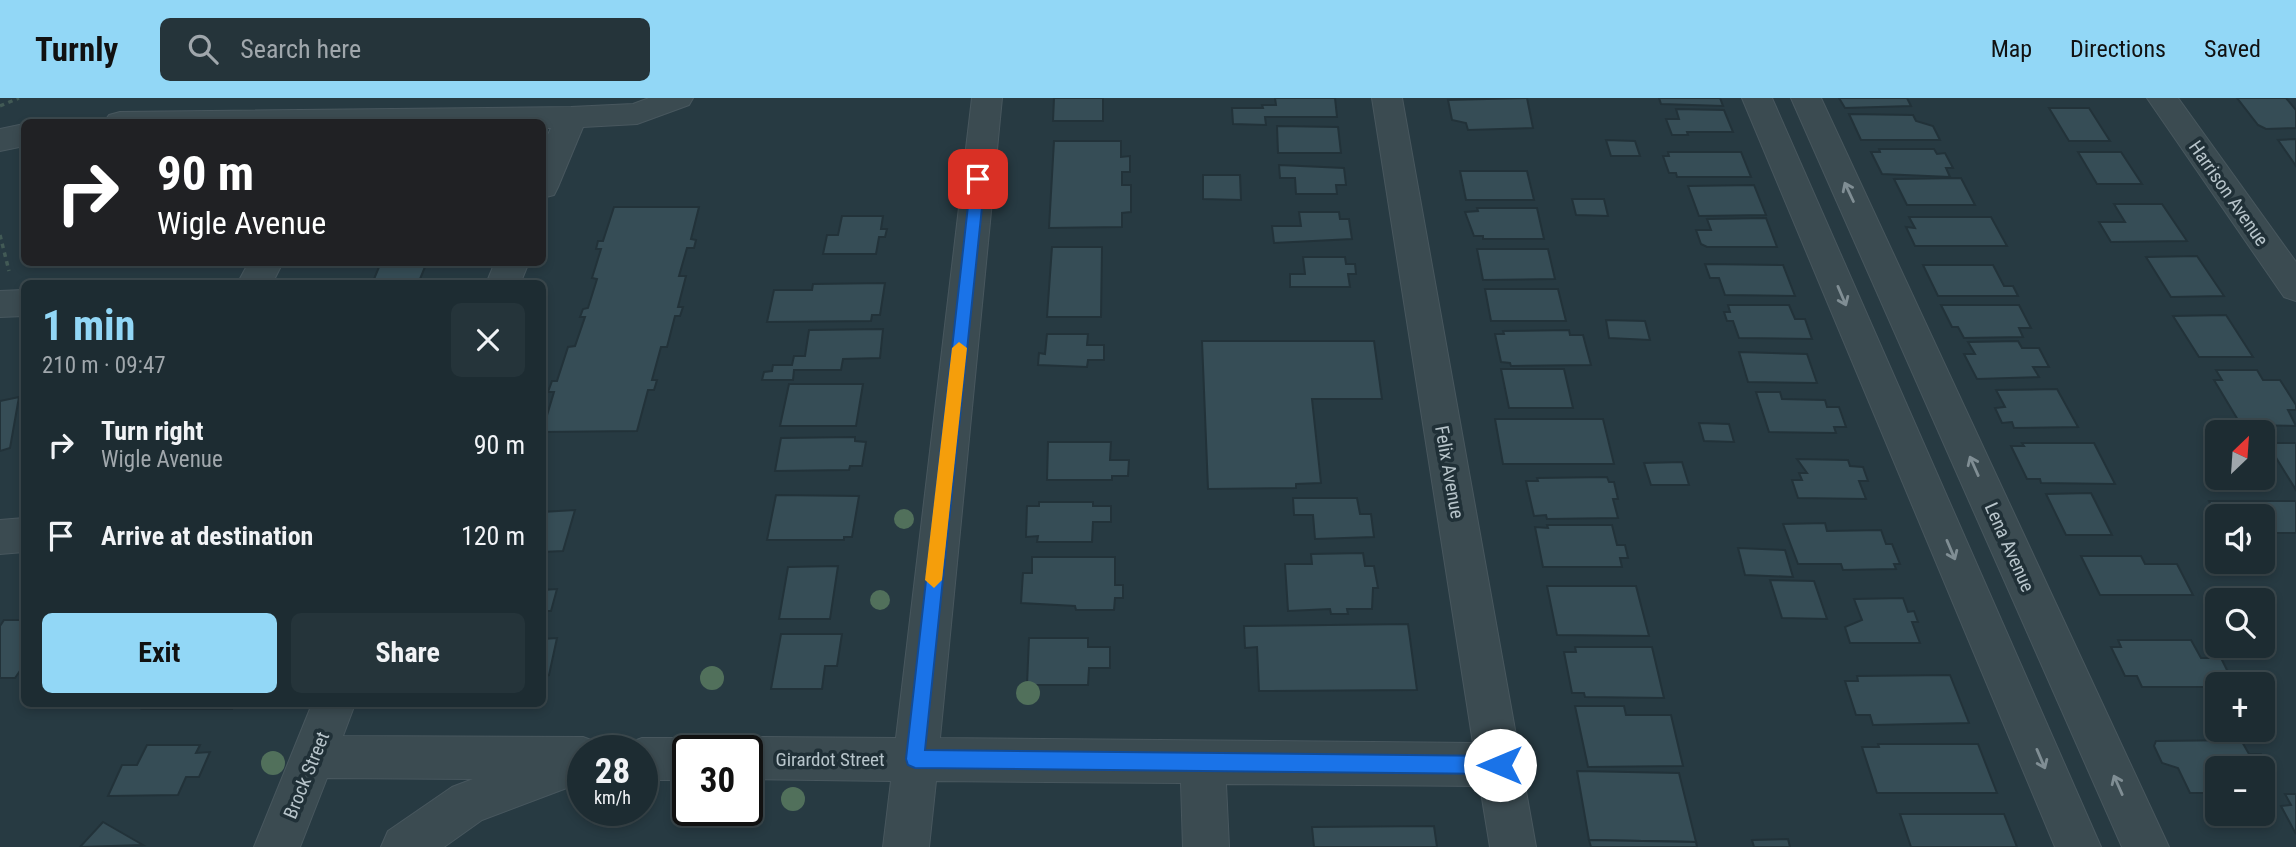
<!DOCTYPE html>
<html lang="en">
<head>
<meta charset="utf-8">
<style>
	body { margin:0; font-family:"Roboto Condensed",sans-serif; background:#25343a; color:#f1f3f6; height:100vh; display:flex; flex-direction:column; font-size:26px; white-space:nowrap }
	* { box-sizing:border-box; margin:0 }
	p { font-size:23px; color:#a0a7ac }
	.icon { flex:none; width:38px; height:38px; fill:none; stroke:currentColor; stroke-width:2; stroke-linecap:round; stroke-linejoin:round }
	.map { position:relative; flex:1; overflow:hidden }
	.side { position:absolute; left:21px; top:182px; width:525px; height:427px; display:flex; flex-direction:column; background:#1d2c32; border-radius:10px; box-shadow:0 4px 10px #0003,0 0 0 2px #3b484d }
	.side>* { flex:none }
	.guide { position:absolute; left:21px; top:21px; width:525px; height:147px; border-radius:10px; box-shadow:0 4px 10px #0003,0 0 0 2px #3b484d; background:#202124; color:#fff; overflow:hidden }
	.needle { width:46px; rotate:25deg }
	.tools { position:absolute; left:2205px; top:322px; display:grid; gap:14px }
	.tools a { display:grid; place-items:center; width:70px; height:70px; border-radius:10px; background:#1d2c32; box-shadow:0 4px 10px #0003,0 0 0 2px #3b484d; font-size:35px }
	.speed { position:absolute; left:567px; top:637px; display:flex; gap:14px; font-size:35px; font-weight:700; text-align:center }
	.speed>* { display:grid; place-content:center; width:91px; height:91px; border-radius:50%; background:#1d2c32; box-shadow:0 4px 10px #0003,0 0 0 2px #3b484d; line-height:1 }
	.speed small { font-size:18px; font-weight:400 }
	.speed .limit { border:4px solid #111; border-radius:10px; background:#fff; color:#111 }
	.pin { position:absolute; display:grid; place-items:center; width:60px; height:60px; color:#fff; margin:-30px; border-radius:14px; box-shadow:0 4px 10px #0006 }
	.me { position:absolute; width:77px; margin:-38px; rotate:270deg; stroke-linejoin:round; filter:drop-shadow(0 0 5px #0008) }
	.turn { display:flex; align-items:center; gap:24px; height:147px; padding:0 21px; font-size:32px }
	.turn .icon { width:91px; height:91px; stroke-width:2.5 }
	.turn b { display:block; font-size:49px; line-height:60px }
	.round { display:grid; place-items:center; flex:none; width:74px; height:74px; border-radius:10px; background:#25343a }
	.summary { display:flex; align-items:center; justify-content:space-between; height:119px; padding:0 21px }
	h1 { font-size:42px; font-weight:700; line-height:52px; color:#92d7f6 }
	.cta { display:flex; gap:14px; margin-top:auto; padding:14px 21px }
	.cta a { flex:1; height:80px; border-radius:10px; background:#92d7f6; color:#111; font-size:28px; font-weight:700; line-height:80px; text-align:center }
	.cta a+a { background:#25343a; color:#f1f3f6 }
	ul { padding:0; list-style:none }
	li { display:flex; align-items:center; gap:21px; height:91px; padding:0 21px }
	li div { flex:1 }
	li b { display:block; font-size:26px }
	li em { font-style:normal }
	header { display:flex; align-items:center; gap:42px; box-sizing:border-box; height:98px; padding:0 35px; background:#92d7f6; color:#111 }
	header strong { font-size:33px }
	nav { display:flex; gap:38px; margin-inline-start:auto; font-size:24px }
	.search { width:490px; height:63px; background:#25343a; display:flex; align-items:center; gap:18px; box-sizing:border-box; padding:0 24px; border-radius:10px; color:#a0a7ac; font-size:26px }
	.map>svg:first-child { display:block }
	.building { fill:#364d56; stroke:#223239; stroke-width:2 }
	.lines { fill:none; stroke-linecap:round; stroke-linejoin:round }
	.minor-casing { stroke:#48575e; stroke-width:2 }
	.path { stroke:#425a55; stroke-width:3.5; stroke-dasharray:4.5 4.5; stroke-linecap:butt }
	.minor { fill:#3b4b51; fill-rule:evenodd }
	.tree { fill:#51705b }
	.oneway { stroke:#808e94 }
	.route { fill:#1a73e8; stroke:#114b97; stroke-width:2 }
	.slow { fill:#f59e0b }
	.labels { text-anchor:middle; stroke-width:7; stroke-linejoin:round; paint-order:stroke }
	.street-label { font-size:19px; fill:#b8c5cb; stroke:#203037 }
</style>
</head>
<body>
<header>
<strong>Turnly</strong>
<div class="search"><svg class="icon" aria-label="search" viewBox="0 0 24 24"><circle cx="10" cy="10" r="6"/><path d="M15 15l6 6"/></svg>Search here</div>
<nav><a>Map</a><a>Directions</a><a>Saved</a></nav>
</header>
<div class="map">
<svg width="2296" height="749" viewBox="0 0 2296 749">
	<rect width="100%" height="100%" fill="#273a42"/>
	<!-- building -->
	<g class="building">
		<path d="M1054,0h49v23h-50z"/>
		<path d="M1275,0h60l2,19h-72l1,8 -33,-1 -1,-16h31l-1,-3h14z"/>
		<path d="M1527,0l6,30 -65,2 -2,-7 -14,-3 -4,-20z"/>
		<path d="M1659,0h61l3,8 -62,-2z"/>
		<path d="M1839,0h68l4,8 -66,2z"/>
		<path d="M2237,0h49l10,12v18l-30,1 -8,-4z"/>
		<path d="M2049,10h40l21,33h-41z"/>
		<path d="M1676,11l48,1 9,22h-46l1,3h-16l-6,-16h13z"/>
		<path d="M1849,16l64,1 3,6 17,5 7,14h-79z"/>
		<path d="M1277,28l61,1 3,26h-63z"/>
		<path d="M2296,41v27l-18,-26z"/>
		<path d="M1606,42l29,1 5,15h-29z"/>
		<path d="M1054,43h67v16l9,-1v16h-8v13h9v27l-9,1v14l-73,1z"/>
		<path d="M1879,51h55l3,5 8,-1 8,15h-7l4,9 -68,-3 -11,-22h9z"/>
		<path d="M1668,54h73l10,25h-74l-1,-4h-7l-6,-17h6z"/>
		<path d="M2078,54h43l21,32h-45z"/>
		<path d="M1279,67l65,3 2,17h-10l1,9h-41l-1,-16h-15z"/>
		<path d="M1460,73h67l7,29h-68z"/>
		<path d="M1203,77h37l1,25 -38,-1z"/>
		<path d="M1961,80l14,27h-68l-13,-26z"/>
		<path d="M1754,87l12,30 -67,1 -11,-30z"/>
		<path d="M1572,101h32l4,17 -32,-1z"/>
		<path d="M2114,106h48l25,37 -76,1 -12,-20h26z"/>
		<path d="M614,109h85l-8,32 5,1 -2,8h-7l-8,28h7l-8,31h5l-3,9h-5l-8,31h-6l-9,33h5l-3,10h-6l-11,41 -95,1 12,-40h-6l4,-11h5l11,-34 7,-1 10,-29h-5l3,-8 5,-1 9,-29 -5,-1 9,-29h-5l2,-8h5z"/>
		<path d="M1477,110h60l7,31h-61v-3h-9l-9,-24 13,-1z"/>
		<path d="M1299,114h40l1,7h9l3,20 -78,4 -2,-17h29z"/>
		<path d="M842,118h41l-2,13h6l-2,8h-6l-3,17h-53l4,-19h11z"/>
		<path d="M1909,119h82l16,29h-92l-9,-19 9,1z"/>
		<path d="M1766,120l11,29h-70l-6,-3 -5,-14h15l-4,-11z"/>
		<path d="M1052,149h50l-1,70h-54z"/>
		<path d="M1477,151h71l7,30 -72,1z"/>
		<path d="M2197,158l27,40 -53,1 -25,-40z"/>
		<path d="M1303,159h42l1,7h9l1,10h-8l2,13h-60v-13h15z"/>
		<path d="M381,164h46l-9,22h-46z"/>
		<path d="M1705,166l78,1 12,31 -70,-1 -6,-17h-9z"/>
		<path d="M1923,167h70l11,21h9l5,10h-80z"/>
		<path d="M885,185l-5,32h-8l-1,6 -104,1 7,-32h38l1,-6z"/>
		<path d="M1485,191h73l8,32h-75z"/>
		<path d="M1728,207h61l6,14h10l7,20 -73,-1 -6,-17h-6l-3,-9h6z"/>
		<path d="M1941,207h78l12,23h-12l4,9 -59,1 -6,-11h-6z"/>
		<path d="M2226,217l27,42h-54l-26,-41z"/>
		<path d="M1606,222l39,1 5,19 -41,-2z"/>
		<path d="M883,231l-3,29 -37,1 -2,11h-47l-1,10h-31l2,-8 8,-1 1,-6h19l2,-9h11l4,-26z"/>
		<path d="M1569,232l1,5h13l8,30 -80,1 -1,-3 -9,-1 -6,-28h9l-1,-3z"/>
		<path d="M1047,236h41l-1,11h17v15h-16l-1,7 -49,-2 1,-12 6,1z"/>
		<path d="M1202,243h172l8,58h-70l9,84 -25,1v4l-88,1z"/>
		<path d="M2018,243l4,7h17l10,19h-16l6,10 -62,2 -13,-25h11l-7,-12z"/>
		<path d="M1739,254l68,2 10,29 -69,-1z"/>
		<path d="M1501,271h63l9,39h-64z"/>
		<path d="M2216,272h41l6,10h17l16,25v5h-8l8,16 -55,-1 -27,-45h8z"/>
		<path d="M789,286h74l-7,42h-76z"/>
		<path d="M2057,291l21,38 -64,1 -2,-6 -10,1 -7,-15 10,-1 -9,-17z"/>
		<path d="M1756,294h24l2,7 43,1 2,7h12l7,20h-12l2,6 -67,-1z"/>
		<path d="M19,299l-9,51 -10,3v-50z"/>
		<path d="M1495,321h108l11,45h-111z"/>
		<path d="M1699,325l30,1 5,18 -30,-1z"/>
		<path d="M855,339v4l11,1 -4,24h-12l-1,4 -74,1 6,-33z"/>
		<path d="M1048,344h63l-1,18h19l-1,16h-16v4h-65z"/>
		<path d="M2022,345h72l21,41 -74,-1 -1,-4h-13l-16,-33h13z"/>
		<path d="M2267,345h29v47z"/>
		<path d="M1797,361l51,1 2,6 13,1 5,14h-9l7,18 -68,-1 -6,-18h10l-3,-7h8z"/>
		<path d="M1682,364l7,23h-38l-7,-22z"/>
		<path d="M1607,379l2,5h5l4,17h-5l5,19 -71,1 -1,-4 -12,1 -8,-35h12l-1,-3z"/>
		<path d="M2091,395l21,42h-46l-20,-41z"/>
		<path d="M776,397l83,1 -7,41h-8v3h-77z"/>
		<path d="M1293,400h64l3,16h11l3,23 -59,2 -2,-24h-19z"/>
		<path d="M2209,403h87v32h-33v-17h-46v3z"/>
		<path d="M1039,404h54v4h18v16h-18l-1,20h-55l1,-6 -12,1 1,-31h12z"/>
		<path d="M575,412l-12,41 -21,1v-40z"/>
		<path d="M1825,425l2,8 54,-1 5,14h6l8,20h-6l2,5 -53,1 -2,-6h-43l-15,-40z"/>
		<path d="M1547,427h65l5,20h8l3,13h-8l2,9h-79l-8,-40 13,1z"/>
		<path d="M1738,450l47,2 8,27 -48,-2z"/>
		<path d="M1363,455l2,13h9l4,22h-5l-1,21h-25l1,5h-17l-1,-5 -42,2 -3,-47h27l-1,-10z"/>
		<path d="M2081,458h60l4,8h32l16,31h-93z"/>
		<path d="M1032,459h83v28h8v13h-8l-1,12h-38l-1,-4 -54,-3 2,-30h9z"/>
		<path d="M838,468l-8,53h-51l9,-52z"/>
		<path d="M1770,482l44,1 13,38 -45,-1z"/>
		<path d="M1547,488h89l13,50 -92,-1z"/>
		<path d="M557,491l-6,22h-9v-21z"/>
		<path d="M1903,500l5,14 6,-1 4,11h-6l8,21h-70l-5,-16 17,-7 -8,-21z"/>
		<path d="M4,522h20v45l-9,13h-15v-52z"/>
		<path d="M1408,526l9,66 -158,1 -2,-44 -12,1 -1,-22z"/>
		<path d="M781,536h61l-5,32h-12l-3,23h-51z"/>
		<path d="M557,540l-8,37 -7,1v-37z"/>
		<path d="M1029,540h59v9h22v21h-21l-1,17h-61z"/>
		<path d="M2118,542h73l10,18h20l9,18h-21l6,11h-73l-5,-11h-12l-14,-29h10z"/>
		<path d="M1575,549h77l12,51 -79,-1 -1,-4h-12l-8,-41h12z"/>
		<path d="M1950,577l19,48 -96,2 -3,-10h-14l-11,-34h13l-1,-5z"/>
		<path d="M145,606h89l-2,5h-90z"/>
		<path d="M1575,608h49l2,9h45l12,51 -95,1z"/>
		<path d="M2241,642l8,14h12l10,19 -8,1v-6h-46v25h-27l-12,-25 -16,-5 -8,-17 2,-5z"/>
		<path d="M1878,646h100l19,49h-120l-15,-46h17z"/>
		<path d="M147,647h53l-4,8 14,-1 -11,25h-13l-8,18 -70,1 14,-31h15z"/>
		<path d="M1577,673l102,2 17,69 -107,-2z"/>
		<path d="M2285,696h11v40l-15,-28 10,-1z"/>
		<path d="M1900,716h104l13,33h-106z"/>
		<path d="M103,724l40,23 -63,2z"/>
		<path d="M1434,728l3,21h-123l-2,-20z"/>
		<path d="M1788,741l2,8h-36l-2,-7z"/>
		<path d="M1589,742l107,2 1,5h-106z"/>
	</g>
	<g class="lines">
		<defs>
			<g id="minor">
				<path d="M649,0h44l-4,7 -52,19 -54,3 -25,60 -4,8 -12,3v-50l9,-20h-9v-6h-438l5,-7 11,-3 451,-5 62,-3z"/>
				<path d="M972,0h30l-62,640 533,5 -101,-645h30l134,749h-46l-10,-61 -254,-2 3,63h-46l-2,-64 -245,-2 -7,66h-46l8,-66 -144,-2v-28h-19l3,-8 16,-6 149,1z"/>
				<path d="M1742,0h30l329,749h-46z"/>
				<path d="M1791,0h30l348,749h-47z"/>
				<path d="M2147,0h31l118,164v39l-12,-4z"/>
				<path d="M24,26v22l-24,5v-22z"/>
				<path d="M249,164h34l-11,22h-35z"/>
				<path d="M495,164h34l-9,22h-34z"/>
				<path d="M24,192v26l-24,1v-26z"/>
				<path d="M24,420v34l-24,2v-34z"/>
				<path d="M312,606h43l-12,32 240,1 16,6 3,8h-19v28l-3,4 -98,37 -38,27h-63l7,-16 64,-44 21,-8 -146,-1 -27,69h-46z"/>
				<path d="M642,640h46l16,6 3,7h-19v29h-46v-29h-19l3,-7z"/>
			</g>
		</defs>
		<!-- minor casing -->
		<use href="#minor" class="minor-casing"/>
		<!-- path -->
		<g class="path">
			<path d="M0,8l19,-8"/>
			<path d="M0,137l9,36"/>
		</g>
		<!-- minor -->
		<use href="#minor" class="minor"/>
	</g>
	<!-- trees -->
	<g class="tree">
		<circle cx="904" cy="421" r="10"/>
		<circle cx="880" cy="502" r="10"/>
		<circle cx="712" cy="580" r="12"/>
		<circle cx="1028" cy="595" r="12"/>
		<circle cx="273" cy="665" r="12"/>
		<circle cx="793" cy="701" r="12"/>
	</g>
	<!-- one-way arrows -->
	<defs><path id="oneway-shaft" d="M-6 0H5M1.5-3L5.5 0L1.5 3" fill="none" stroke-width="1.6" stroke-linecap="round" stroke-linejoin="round" transform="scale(1.75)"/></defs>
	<g class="oneway">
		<use href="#oneway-shaft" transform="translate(1849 94) rotate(-115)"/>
		<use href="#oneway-shaft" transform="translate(1842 198) rotate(67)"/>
		<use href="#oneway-shaft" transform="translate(1974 368) rotate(-114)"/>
		<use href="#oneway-shaft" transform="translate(1951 452) rotate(67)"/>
		<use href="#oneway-shaft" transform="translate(2041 661) rotate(67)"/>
		<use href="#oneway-shaft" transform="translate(2118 687) rotate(-114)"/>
	</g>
	<!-- route -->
	<path class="route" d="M978,77l7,4 -60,571 575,6 6,3 3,6 -3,7 -6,2 -585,-6 -7,-3 -2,-6 65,-580z"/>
	<!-- slow -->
	<path class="slow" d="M959,244l8,6 -25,232 -8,8 -9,-8 27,-232z"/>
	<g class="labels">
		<!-- street labels -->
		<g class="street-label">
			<text transform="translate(2229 95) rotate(55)" y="7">Harrison Avenue</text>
			<text transform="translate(1450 374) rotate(80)" y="7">Felix Avenue</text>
			<text transform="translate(2010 449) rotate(66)" y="7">Lena Avenue</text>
			<text x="830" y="668">Girardot Street</text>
			<text transform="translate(306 677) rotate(-68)" y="7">Brock Street</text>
		</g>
	</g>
</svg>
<div class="tools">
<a><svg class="needle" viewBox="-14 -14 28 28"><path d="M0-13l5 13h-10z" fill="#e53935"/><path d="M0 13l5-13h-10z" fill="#a0a7ac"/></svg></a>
<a><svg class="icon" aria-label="sound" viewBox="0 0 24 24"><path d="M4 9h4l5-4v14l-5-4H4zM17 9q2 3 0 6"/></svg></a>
<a><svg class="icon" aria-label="search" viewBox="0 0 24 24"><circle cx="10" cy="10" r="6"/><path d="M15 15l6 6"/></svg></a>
<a>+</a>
<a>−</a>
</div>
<div class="speed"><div>28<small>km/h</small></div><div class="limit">30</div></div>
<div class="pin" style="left:978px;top:81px;background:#d93025"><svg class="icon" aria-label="arrive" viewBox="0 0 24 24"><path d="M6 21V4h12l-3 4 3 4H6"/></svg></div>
<svg class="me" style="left:1500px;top:667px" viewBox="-20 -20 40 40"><circle r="19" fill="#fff"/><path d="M0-13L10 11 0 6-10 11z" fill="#1a73e8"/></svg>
<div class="guide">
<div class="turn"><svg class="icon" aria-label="right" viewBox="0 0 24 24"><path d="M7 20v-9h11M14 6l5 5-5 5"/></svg><div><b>90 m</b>Wigle Avenue</div></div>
</div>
<section class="side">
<div class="summary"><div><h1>1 min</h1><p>210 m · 09:47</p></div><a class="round"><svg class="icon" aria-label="close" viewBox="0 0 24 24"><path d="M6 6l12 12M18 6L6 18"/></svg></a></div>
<ul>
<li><svg class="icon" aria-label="right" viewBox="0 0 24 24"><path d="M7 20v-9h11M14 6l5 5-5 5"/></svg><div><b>Turn right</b><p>Wigle Avenue</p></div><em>90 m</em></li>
<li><svg class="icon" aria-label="arrive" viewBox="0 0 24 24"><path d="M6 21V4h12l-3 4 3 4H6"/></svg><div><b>Arrive at destination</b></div><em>120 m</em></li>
</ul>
<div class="cta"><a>Exit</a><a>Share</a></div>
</section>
</div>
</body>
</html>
